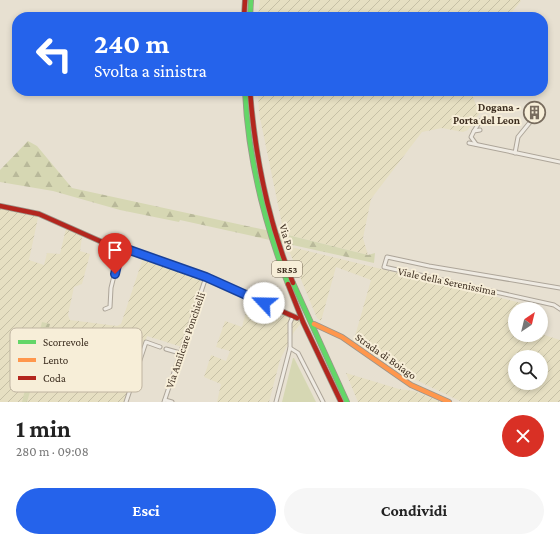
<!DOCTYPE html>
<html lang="it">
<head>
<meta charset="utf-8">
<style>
	body { margin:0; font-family:"Crimson Pro",serif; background:#f6f6f6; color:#222; height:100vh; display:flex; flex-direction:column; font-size:15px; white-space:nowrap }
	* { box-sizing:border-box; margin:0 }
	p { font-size:13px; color:#767676 }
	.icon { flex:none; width:22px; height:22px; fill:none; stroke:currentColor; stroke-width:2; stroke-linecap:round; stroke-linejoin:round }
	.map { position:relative; height:402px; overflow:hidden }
	.side { display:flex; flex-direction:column; background:#fff; flex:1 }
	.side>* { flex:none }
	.guide { position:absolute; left:12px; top:12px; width:536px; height:84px; border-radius:16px; box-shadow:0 2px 6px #0003; background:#2563eb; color:#fff; overflow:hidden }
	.needle { width:26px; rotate:35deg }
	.tools { position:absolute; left:508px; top:302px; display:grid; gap:8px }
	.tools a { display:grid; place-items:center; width:40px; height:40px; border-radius:50%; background:#fff; box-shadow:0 2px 6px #0003; font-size:20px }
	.pin { position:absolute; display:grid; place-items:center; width:34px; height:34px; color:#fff; margin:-41px -17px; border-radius:50% 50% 50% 0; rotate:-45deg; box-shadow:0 0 4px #0007 }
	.pin .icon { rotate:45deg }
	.me { position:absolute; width:44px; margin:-22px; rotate:294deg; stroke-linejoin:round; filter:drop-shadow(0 0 3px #0008) }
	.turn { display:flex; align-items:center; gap:14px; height:84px; padding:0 16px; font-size:18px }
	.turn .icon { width:52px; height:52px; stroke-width:2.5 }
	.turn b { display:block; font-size:28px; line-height:34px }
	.round { display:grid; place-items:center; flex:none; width:42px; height:42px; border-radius:21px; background:#f6f6f6 }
	.overview { display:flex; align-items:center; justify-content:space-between; height:68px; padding:0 16px }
	h1 { font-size:24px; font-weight:700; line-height:30px }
	.cta { display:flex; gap:8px; margin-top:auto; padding:8px 16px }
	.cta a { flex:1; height:46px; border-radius:24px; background:#2563eb; color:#fff; font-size:16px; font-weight:700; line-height:46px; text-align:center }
	.cta a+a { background:#f6f6f6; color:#222 }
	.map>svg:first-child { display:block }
	.farmland { fill:url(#farmland-furrows); fill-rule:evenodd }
	.green { fill:#d6d7b3 }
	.forest { fill:url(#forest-firs) }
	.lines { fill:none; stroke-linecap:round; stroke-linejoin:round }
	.street-casing { stroke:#ada599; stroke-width:5 }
	.fast-casing { stroke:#9c958a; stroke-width:6 }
	.slow-casing { stroke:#9c958a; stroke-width:6 }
	.jam-casing { stroke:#9c958a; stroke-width:6 }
	.street { stroke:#efebe3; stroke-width:3 }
	.fast { stroke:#63d668; stroke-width:4.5 }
	.slow { stroke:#ff974d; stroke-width:4.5 }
	.jam { stroke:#b3261e; stroke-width:4.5 }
	.route-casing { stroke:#184099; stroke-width:10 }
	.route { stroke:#2563eb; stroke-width:7 }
	.labels { text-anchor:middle; stroke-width:4; stroke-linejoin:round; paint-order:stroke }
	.shield { fill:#f7eed8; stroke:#756857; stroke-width:1 }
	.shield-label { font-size:10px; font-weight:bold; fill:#3d2e20 }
	.poi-label { font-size:11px; font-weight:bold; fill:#3d2e20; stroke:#f7eed8; text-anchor:end }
	.street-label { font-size:11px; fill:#3d2e20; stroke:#f7eed8 }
	.key { fill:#f7eed8; stroke:#bfb4a1; stroke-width:1 }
	.key-label { font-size:11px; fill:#3d2e20 }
</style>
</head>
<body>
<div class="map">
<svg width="560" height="402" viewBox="0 0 560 402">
	<defs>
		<pattern id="farmland-furrows" width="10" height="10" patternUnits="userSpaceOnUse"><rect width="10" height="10" fill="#e6dfc2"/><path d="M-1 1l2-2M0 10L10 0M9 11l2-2" fill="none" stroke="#c6c0a6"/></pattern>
		<pattern id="forest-firs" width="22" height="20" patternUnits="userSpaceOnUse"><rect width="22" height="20" fill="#d6d7b3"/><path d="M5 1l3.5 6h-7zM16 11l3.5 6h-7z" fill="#b9b99a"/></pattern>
	</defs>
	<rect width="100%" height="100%" fill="#e7e0d1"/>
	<!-- farmland -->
	<g class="farmland">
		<path d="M260,0h260l1,1 -13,16h-250z"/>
		<path d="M258,91h213l8,23 -11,16 -5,2 -21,-4 -20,4 -51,67 -8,39 5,17 -84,-21 -25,-121z"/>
		<path d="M0,204l39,9 -10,47 15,5 3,-12 13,1 7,-30 16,7 -3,20 10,3 -8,30 -8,3 -6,28 2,5 47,6 4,-2 23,-69 59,20 4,-1 -10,36h-3l-12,37 -35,-11 -23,66h-124z"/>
		<path d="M287,246l238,58 2,5h-12v26l26,-1 19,6v62h-98l-50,-24 -57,-42 16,-56 -35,-13 -15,54 -4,-3zM515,357h26v26h-26z"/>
		<path d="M250,296l48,22 3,5 -7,9 -14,28 -11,42h-52l4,-18 -17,-7 7,-22 15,6 4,-10 -14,-4 9,-26 17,6z"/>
		<path d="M346,373l53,16 15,2 27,11h-83z"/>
	</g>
	<!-- green -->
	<path class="green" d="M293,358h1l22,44h-34z"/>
	<!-- forest -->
	<g class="forest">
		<path d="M28,141l9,5 35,42 212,46 84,21 7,-2 -1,10 -194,-43 -1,2 -59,-12 -67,-19 -53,-9v-12z"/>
		<path d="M42,322l8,2 -23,78h-5z"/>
	</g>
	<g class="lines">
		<defs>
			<g id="street">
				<path d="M474,131l6,-10"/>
				<path d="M469,143l91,19"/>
				<path d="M476,144l-5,-7 3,-6 6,-1"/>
				<path d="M515,153l3,-16 13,-16"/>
				<path d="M560,288l-131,-22 -42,-9 -3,10 170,38 6,4"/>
				<path d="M105,309l5,-2 1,-19 10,-41"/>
				<path d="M290,348l8,5 25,49"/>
				<path d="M166,349l14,4"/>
				<path d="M165,400l7,2"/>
				<path d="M126,402l20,-60 14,5"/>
				<path d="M164,402l42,-125"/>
				<path d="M276,402l14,-54v-25l3,-7"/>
			</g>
			<g id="fast">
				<path d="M250,17l1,-17"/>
				<path d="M245,91c3,66 19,131 43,193"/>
				<path d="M293,283l54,119"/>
			</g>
			<path id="slow" d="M314,324l28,13 69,48 38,17"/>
			<g id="jam">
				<path d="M244,17l1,-17"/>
				<path d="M250,91c5,66 18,130 43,192"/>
				<path d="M0,206l39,8 63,28 104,35 91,41"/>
				<path d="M288,284l15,38 38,80"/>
			</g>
		</defs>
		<!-- street casing -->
		<use href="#street" class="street-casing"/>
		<!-- fast casing -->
		<use href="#fast" class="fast-casing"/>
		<!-- slow casing -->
		<use href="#slow" class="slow-casing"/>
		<!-- jam casing -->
		<use href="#jam" class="jam-casing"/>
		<!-- street -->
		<use href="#street" class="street"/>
		<!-- fast -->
		<use href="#fast" class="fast"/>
		<!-- slow -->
		<use href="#slow" class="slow"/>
		<!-- jam -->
		<use href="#jam" class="jam"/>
	</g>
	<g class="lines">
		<defs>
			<path id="route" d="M115,274l6,-27 85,30 58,26"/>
		</defs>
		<!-- route casing -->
		<use href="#route" class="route-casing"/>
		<!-- route -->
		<use href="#route" class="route"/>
	</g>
	<!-- icons -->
	<defs>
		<symbol id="building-ring" viewBox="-11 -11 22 22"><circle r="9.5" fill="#f7eed8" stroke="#786c5e" stroke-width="1.5"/><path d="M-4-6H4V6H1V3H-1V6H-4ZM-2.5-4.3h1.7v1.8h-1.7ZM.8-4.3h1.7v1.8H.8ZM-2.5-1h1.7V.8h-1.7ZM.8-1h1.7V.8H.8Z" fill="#786c5e"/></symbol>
	</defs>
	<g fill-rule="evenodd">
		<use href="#building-ring" x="522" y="100" width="25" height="25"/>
	</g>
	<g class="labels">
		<!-- shield labels -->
		<rect class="shield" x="272" y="261" width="30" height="16" rx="3"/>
		<g class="shield-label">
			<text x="287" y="273">SR53</text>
		</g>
		<!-- poi labels -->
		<g class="poi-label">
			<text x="520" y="111">Dogana -<tspan x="520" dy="13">Porta del Leon</tspan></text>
		</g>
		<!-- street labels -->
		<g class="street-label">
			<text transform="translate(287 237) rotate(73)" y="4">Via Po</text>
			<text transform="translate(447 281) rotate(12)" y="4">Viale della Serenissima</text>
			<text transform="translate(185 340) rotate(-71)" y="4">Via Amilcare Ponchielli</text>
			<text transform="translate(386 356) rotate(35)" y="4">Strada di Boiago</text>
		</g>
	</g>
	<!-- legend -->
	<rect x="10" y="328" width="132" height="64" rx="6" class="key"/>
	<rect x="18" y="340" width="18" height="4" fill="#63d668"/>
	<rect x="18" y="358" width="18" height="4" fill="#ff974d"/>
	<rect x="18" y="376" width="18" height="4" fill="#b3261e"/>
	<g class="key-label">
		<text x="43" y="346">Scorrevole</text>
		<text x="43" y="364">Lento</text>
		<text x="43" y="382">Coda</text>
	</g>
</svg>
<div class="tools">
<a><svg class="needle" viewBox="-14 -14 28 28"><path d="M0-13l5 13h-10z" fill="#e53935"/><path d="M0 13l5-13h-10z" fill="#767676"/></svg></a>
<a><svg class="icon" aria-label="search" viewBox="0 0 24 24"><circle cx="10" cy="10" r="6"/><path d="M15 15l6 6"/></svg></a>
</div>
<div class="pin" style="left:115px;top:274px;background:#d93025"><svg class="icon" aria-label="arrive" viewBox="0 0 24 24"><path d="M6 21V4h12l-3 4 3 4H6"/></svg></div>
<svg class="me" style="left:264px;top:303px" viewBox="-20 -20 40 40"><circle r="19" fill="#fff"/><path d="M0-13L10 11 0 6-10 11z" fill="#2563eb"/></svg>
<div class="guide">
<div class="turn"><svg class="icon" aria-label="left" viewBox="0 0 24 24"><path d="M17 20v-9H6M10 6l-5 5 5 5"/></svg><div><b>240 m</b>Svolta a sinistra</div></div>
</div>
</div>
<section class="side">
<div class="overview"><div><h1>1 min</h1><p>280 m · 09:08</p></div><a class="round" style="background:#d93025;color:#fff"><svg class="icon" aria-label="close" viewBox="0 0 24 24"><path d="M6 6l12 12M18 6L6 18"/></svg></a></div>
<div class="cta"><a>Esci</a><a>Condividi</a></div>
</section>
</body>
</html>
